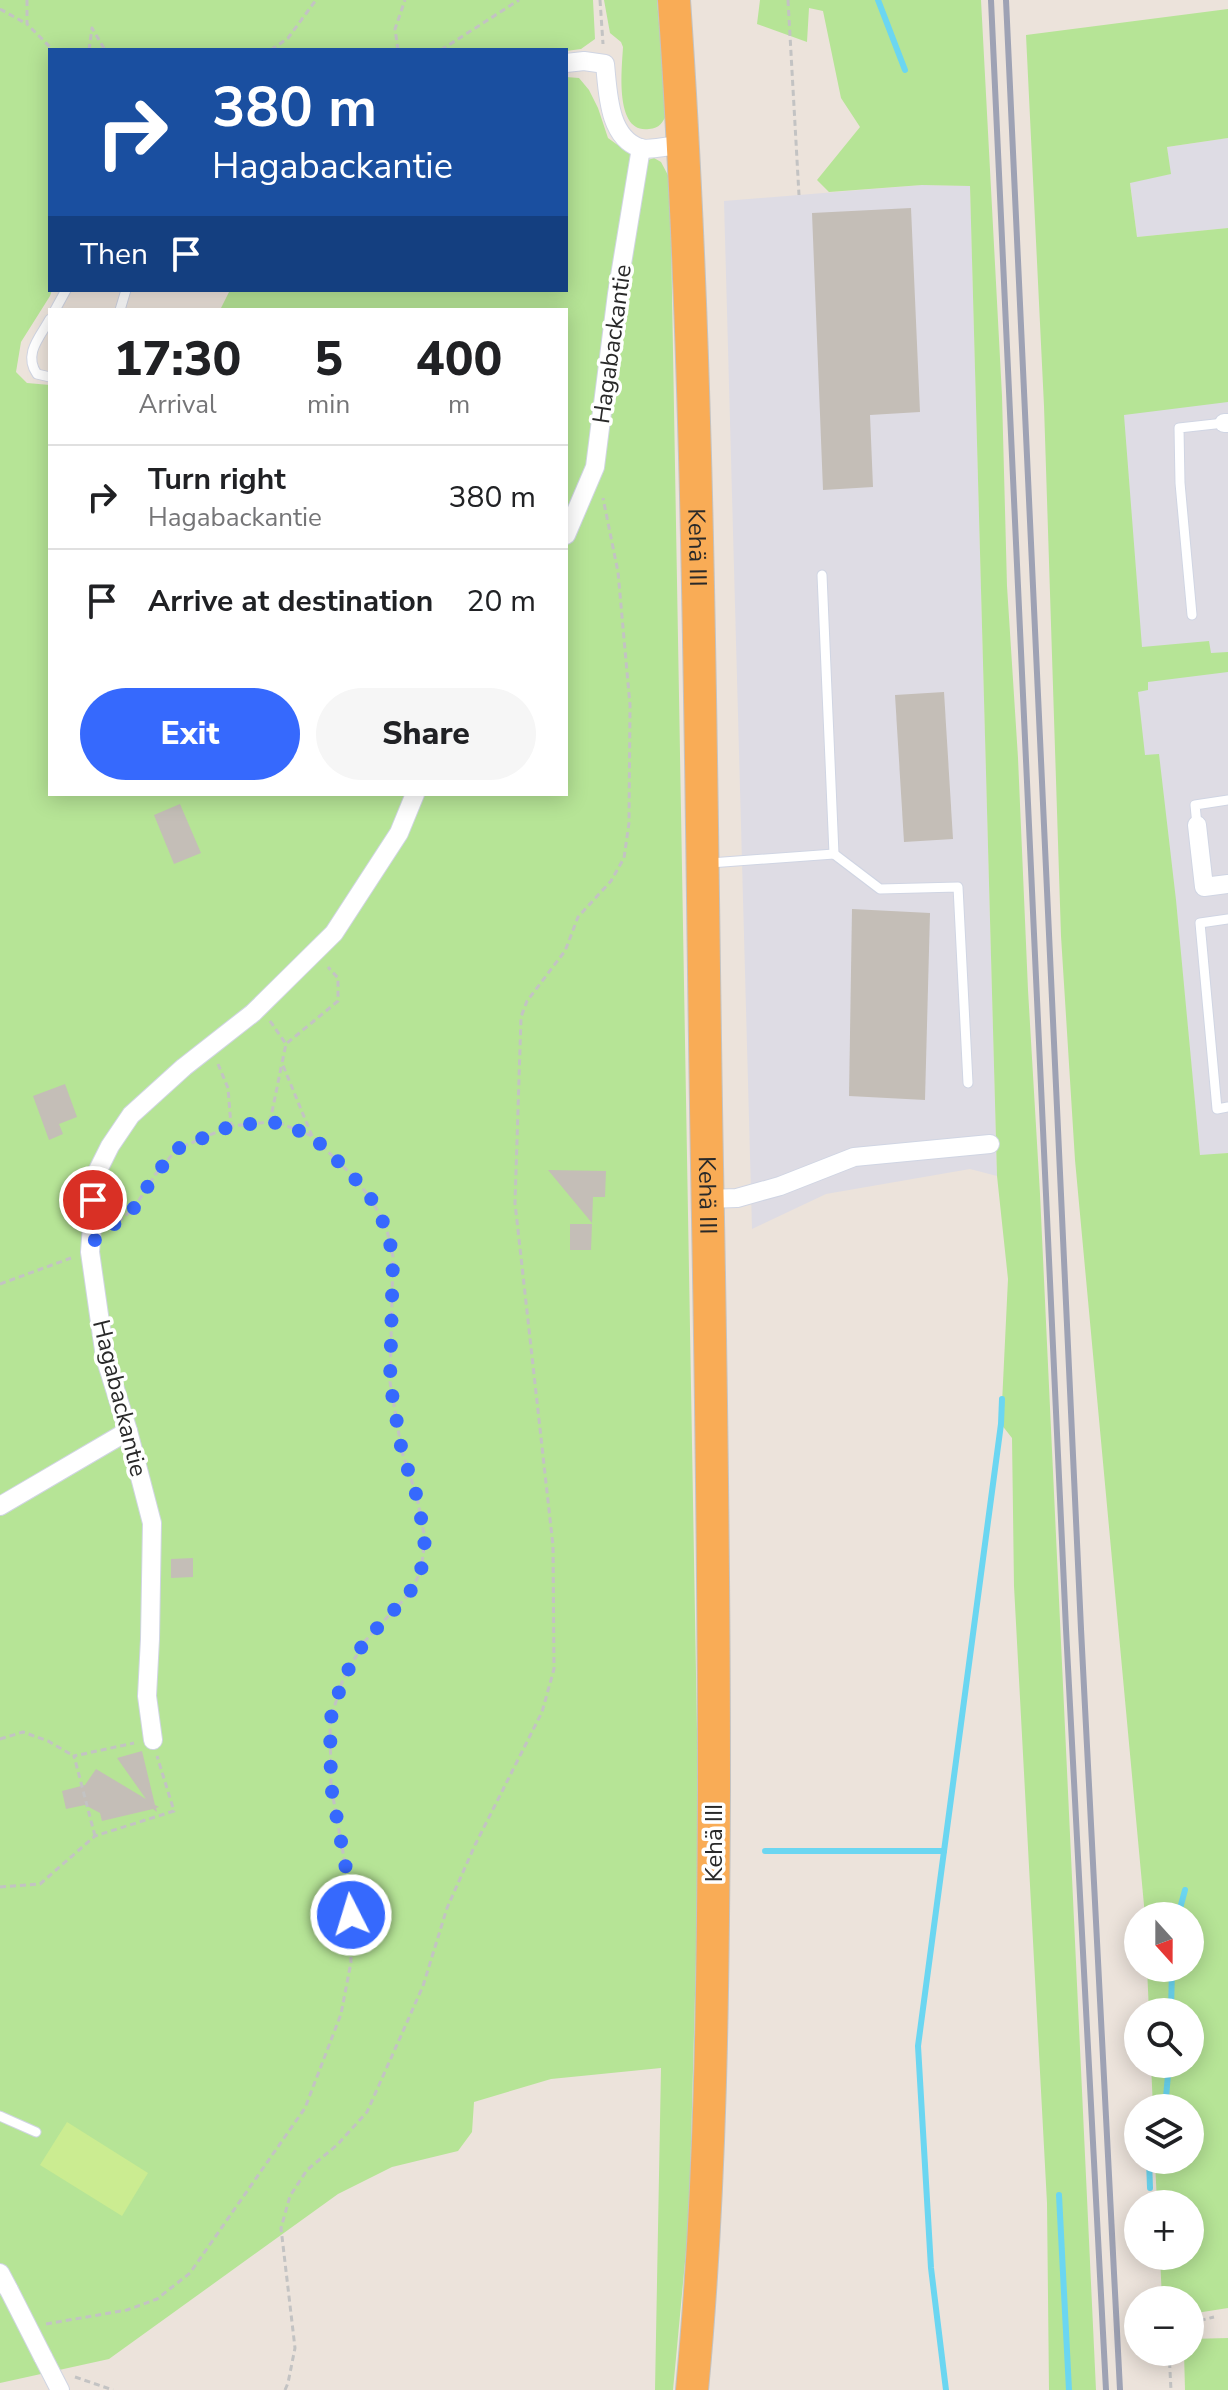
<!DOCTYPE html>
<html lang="en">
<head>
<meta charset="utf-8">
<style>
	body { margin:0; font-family:"Nunito Sans",sans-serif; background:#f6f6f6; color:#202124; height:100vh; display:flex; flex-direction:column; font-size:30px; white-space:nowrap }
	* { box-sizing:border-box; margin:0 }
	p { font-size:26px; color:#757577 }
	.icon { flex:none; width:44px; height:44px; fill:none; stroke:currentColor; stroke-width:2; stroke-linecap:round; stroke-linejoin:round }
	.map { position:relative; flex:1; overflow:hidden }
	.details { position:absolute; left:48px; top:308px; width:520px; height:488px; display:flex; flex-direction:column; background:#fff; border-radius:0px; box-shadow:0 4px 20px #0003 }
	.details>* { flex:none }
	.top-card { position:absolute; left:48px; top:48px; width:520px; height:244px; border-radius:0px; box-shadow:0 4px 20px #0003; background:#1a4fa0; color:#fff; overflow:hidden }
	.needle { width:52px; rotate:159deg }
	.fabs { position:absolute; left:1124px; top:1902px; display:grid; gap:16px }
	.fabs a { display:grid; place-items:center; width:80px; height:80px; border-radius:50%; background:#fff; box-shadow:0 4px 20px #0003; font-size:40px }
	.pin { position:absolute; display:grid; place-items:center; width:68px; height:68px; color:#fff; margin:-34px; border:4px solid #fff; border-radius:50%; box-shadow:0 2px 8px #0007 }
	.me { position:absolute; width:88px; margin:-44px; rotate:355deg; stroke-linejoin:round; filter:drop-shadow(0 0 6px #0008) }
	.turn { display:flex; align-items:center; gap:28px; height:168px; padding:0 32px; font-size:36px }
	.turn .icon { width:104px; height:104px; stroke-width:2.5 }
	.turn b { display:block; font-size:56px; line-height:68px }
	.then { display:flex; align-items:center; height:76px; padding:0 32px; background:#0003; gap:16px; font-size:30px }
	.eta { display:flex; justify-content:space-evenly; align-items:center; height:136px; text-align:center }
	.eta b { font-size:48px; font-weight:800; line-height:56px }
	.cta { display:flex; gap:16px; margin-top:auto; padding:16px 32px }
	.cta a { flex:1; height:92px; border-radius:48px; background:#3669fd; color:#fff; font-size:32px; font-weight:800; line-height:92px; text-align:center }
	.cta a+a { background:#f6f6f6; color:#202124 }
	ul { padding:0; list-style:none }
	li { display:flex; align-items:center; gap:24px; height:104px; padding:0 32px; border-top:2px solid #e0e0e0 }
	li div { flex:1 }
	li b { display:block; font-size:30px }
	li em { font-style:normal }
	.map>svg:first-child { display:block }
	.industrial { fill:#dedce4 }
	.green { fill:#b6e496 }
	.pitch { fill:#cbec91 }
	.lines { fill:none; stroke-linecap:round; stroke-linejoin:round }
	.stream { stroke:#6bd6f1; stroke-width:6 }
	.building { fill:#c4beb7 }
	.service-casing { stroke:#d0d5e3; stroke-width:11 }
	.minor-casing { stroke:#d0d5e3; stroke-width:20 }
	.trunk-casing { stroke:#c3c3c3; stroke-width:34 }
	.path { stroke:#c3c3c3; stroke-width:3; stroke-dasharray:6 4; stroke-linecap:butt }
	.service { stroke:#fff; stroke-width:9 }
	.minor { stroke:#fff; stroke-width:18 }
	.trunk { stroke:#f9ac56; stroke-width:32 }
	.rail { stroke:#9ea2b4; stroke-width:6 }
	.minor-bridge-casing { stroke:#d0d5e3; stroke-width:20; stroke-linecap:butt }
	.minor-bridge { stroke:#fff; stroke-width:18 }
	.route { stroke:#3669fd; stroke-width:14; stroke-dasharray:0 25.2 }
	.labels { text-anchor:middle; stroke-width:7; stroke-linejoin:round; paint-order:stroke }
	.street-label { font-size:24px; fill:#292929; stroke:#fff }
</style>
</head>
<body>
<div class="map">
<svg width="1228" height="2390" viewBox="0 0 1228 2390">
	<rect width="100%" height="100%" fill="#ece3db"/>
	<!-- industrial -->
	<g class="industrial">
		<path d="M1228,138v90l-91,9 -7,-55 40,-8 -3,-27z"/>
		<path d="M922,185l48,1 27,990 -27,-7 -144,25 -74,35 -28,-1028z"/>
		<path d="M1228,402v751l-28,3 -24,-248 -81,9 -31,-512z"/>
	</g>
	<!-- green -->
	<g class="green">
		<path d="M0,0h593l2,39 -14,10 -15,2 -516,-1 2,240 -2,6 -29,46 -5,30 11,11 23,2v409h516v-484h-346l10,-20h336v-213l13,1 10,12 9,18 10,30 37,27 3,-5 6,-2 7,4 9,17 29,1667 -10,373 -16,171h-18l6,-322 -110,11 -77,23 -2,30 -14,19 -66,16 -54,27 -229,165 -109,24z"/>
		<path d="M604,0h53l10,114c-5,9 -7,14 -18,15 -35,5 -27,-61 -26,-82l-2,-5 -11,-9z"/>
		<path d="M760,0h221l21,396 5,190 11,172 10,232 12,204 56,1196h-47l-2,-187 -33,-617 -2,-148 -11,-14 7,-145 -11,-103 -27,-990 -48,-1 -93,7 -12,-12 43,-53 -19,-29 -18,-87 -14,-3 -2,34 -50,-18z"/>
		<path d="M1228,9v129l-61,9 4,27 -41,9 7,54 91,-9v174l-104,13 18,232 67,-6 2,12 17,-1v20l-80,10v8l-10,2 7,63 14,-1 17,146 24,255 28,-2v1155l-38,6v-14h-28l-2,-44h30v-52h-33l-2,-44h35v-52h-37l-2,-44h39v-52h-41l-2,-44h43v-52h-45l-70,-756 -14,-224 -17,-530 -18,-371z"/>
		<path d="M1228,2338v52h-43l-1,-38h6v-13z"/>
	</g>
	<!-- pitch -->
	<path class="pitch" d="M67,2122l81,51 -26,43 -82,-51z"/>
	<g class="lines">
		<!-- stream -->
		<g class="stream">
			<path d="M878,0l27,70"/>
			<path d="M765,1851h179"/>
			<path d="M1178,1916l7,-26"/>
			<path d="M1171,2012l1,-44"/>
			<path d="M1165,2108l4,-44"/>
			<path d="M1149,2160l1,28"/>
			<path d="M1059,2195l10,195"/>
			<path d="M946,2390l-15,-122 -13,-222 83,-622 1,-25"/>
		</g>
	</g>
	<!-- building -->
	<g class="building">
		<path d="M911,208l9,204 -50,3 3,72 -50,3 -11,-277z"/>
		<path d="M944,692l9,147 -49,3 -9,-147z"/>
		<path d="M180,804l21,49 -27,11 -20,-49z"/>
		<path d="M852,909l78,4 -5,187 -76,-4z"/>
		<path d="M65,1084l12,33 -18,7 4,10 -14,6 -16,-44z"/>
		<path d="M548,1170l58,1 -1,26h-12l-1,26z"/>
		<path d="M570,1224h22l-1,26h-21z"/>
		<path d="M193,1558v19l-22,1v-19z"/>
		<path d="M142,1751l13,54 4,2 -3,1 1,4 -4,-3 -51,12 -2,-8 -15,-8 -19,4 -4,-18 23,-6 11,-16 50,30 -29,-41z"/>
	</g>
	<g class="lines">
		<defs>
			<g id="service">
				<path d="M55,310l11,-20"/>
				<path d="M120,310l6,-20"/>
				<path d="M50,319c-10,18 -27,35 -13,55l13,3"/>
				<path d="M822,575l12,279"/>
				<path d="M1192,615l-12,-132 -1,-55 45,-5"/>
				<path d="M1197,825l-2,-20 33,-5"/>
				<path d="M834,854l46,35 78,-2 10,196"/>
				<path d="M710,863l124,-9"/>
				<path d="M1228,919l-28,4 17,186 11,-2"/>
				<path d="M0,2116l36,16"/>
			</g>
			<g id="minor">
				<path d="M566,63l18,-2 21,3c3,28 3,73 35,84 9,3 34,-3 44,-4"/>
				<path d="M1224,423h4"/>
				<path d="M566,535l29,-68 22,-173 24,-146"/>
				<path d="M1197,825l7,62 24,-3"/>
				<path d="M707,1199l30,-1 43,-12 74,-29 136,-13"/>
				<path d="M0,1506l128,-75"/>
				<path d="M153,1740l-6,-44 3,-57 2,-116 -24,-92 -23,-74 -15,-105 6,-78 14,-28 21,-31 53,-48 69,-54 81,-80 65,-100 16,-39"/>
				<path d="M0,2273l9,17"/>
				<path d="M43,2357l17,33"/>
			</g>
			<g id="trunk">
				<path id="s1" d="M674,0c27,388 26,777 33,1165 4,208 7,417 7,625 -1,200 -3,400 -22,600"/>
			</g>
		</defs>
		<!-- service casing -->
		<use href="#service" class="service-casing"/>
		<!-- minor casing -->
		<use href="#minor" class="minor-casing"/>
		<!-- trunk casing -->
		<use href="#trunk" class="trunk-casing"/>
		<!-- path -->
		<g class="path">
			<path d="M27,0v24l26,26"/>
			<path d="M600,0l3,44"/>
			<path d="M788,0l11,195"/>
			<path d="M0,9l27,15"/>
			<path d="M89,50l3,-22 13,22"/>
			<path d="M271,50l17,-12 28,-38"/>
			<path d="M398,50l-3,-21 10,-29"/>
			<path d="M441,50l78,-50"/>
			<path d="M270,1021l16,23"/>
			<path d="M218,1064l10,24 3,38"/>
			<path d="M270,1122l12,-59"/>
			<path d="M312,1136l-30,-73 4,-19 52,-43v-23l-10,-11"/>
			<path d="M0,1284l71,-26"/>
			<path d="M0,1739l23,-7 25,9 26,15"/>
			<path d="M95,1836l-21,-80 60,-13"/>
			<path d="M0,1887l40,-3 55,-48 79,-25 -17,-55"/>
			<path d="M1190,2323l24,-6"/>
			<path d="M46,2324l81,-14 30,-11 33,-26 115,-165 36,-94 10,-52 -1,-71 -19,-105 -1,-65 13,-42 22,-38 44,-47 12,-23 4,-32 -8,-42 -15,-45 -12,-70 3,-125 -6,-27 -15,-30 -20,-25 -40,-39 -30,-12 -12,-2 -39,4 -54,23 -22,26 -21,33 -25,22"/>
			<path d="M1169,2352l2,38"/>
			<path d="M75,2377l38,13"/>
			<path d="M285,2390l3,-7 7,-35 -14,-120 9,-32 17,-26 30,-25 30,-33 56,-126 24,-78 28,-63 67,-133 12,-43 -1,-123 -38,-343 6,-186 6,-16 38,-50 13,-34 33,-36 13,-23 5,-35 1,-118 -12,-133 -15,-74"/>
		</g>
		<!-- service -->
		<use href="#service" class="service"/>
		<!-- minor -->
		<use href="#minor" class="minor"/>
		<!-- trunk -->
		<use href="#trunk" class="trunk"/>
		<!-- rail -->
		<g class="rail">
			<path d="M991,0l75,1629 40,761"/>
			<path d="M1006,0l75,1629 39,761"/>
		</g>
		<defs>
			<path id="minor-bridge" d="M9,2290l34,67"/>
		</defs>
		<!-- minor-bridge casing -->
		<use href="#minor-bridge" class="minor-bridge-casing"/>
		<!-- minor-bridge -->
		<use href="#minor-bridge" class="minor-bridge"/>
	</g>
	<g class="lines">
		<!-- route -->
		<path class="route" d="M93,1200l-3,44 44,-36 21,-33 22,-26 54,-23 39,-4 12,2 30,12 40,39 20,25 15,30 6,27 -3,125 12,70 15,45 8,42 -4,32 -12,23 -44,47 -22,38 -13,42 1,65 19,105 1,24"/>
	</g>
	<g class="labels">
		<!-- street labels -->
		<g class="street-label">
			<text transform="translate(612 344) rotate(-82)" y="8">Hagabackantie</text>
			<text dy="8" stroke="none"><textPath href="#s1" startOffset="548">Kehä III</textPath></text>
			<text dy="8" stroke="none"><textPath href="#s1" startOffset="1196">Kehä III</textPath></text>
			<text transform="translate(120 1398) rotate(76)" y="8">Hagabackantie</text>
			<text transform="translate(714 1843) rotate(-90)" y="8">Kehä III</text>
		</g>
	</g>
</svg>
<div class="fabs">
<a><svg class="needle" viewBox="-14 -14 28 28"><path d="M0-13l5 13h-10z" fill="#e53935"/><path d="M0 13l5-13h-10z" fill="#757577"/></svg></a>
<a><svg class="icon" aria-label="search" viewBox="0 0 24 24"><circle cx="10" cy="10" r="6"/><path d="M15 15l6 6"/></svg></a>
<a><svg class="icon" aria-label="layers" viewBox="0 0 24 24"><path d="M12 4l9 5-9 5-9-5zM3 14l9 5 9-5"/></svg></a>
<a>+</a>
<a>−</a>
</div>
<div class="pin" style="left:93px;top:1200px;background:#d93025"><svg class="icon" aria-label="arrive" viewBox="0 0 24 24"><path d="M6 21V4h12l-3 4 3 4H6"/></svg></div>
<svg class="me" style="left:351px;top:1915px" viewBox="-20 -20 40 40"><circle r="17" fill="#3669fd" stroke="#fff" stroke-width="3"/><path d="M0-11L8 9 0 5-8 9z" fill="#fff"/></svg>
<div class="top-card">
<div class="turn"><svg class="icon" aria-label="right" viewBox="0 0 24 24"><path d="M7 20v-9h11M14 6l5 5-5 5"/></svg><div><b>380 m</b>Hagabackantie</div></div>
<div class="then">Then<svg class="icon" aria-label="arrive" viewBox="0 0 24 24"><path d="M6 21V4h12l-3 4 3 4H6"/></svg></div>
</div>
<section class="details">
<div class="eta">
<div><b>17:30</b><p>Arrival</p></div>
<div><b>5</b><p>min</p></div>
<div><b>400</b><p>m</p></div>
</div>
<ul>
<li><svg class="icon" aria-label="right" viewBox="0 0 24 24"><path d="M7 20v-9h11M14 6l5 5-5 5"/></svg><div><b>Turn right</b><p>Hagabackantie</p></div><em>380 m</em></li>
<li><svg class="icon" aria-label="arrive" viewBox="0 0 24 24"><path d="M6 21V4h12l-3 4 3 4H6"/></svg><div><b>Arrive at destination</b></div><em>20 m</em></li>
</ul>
<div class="cta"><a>Exit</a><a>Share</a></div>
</section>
</div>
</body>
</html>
